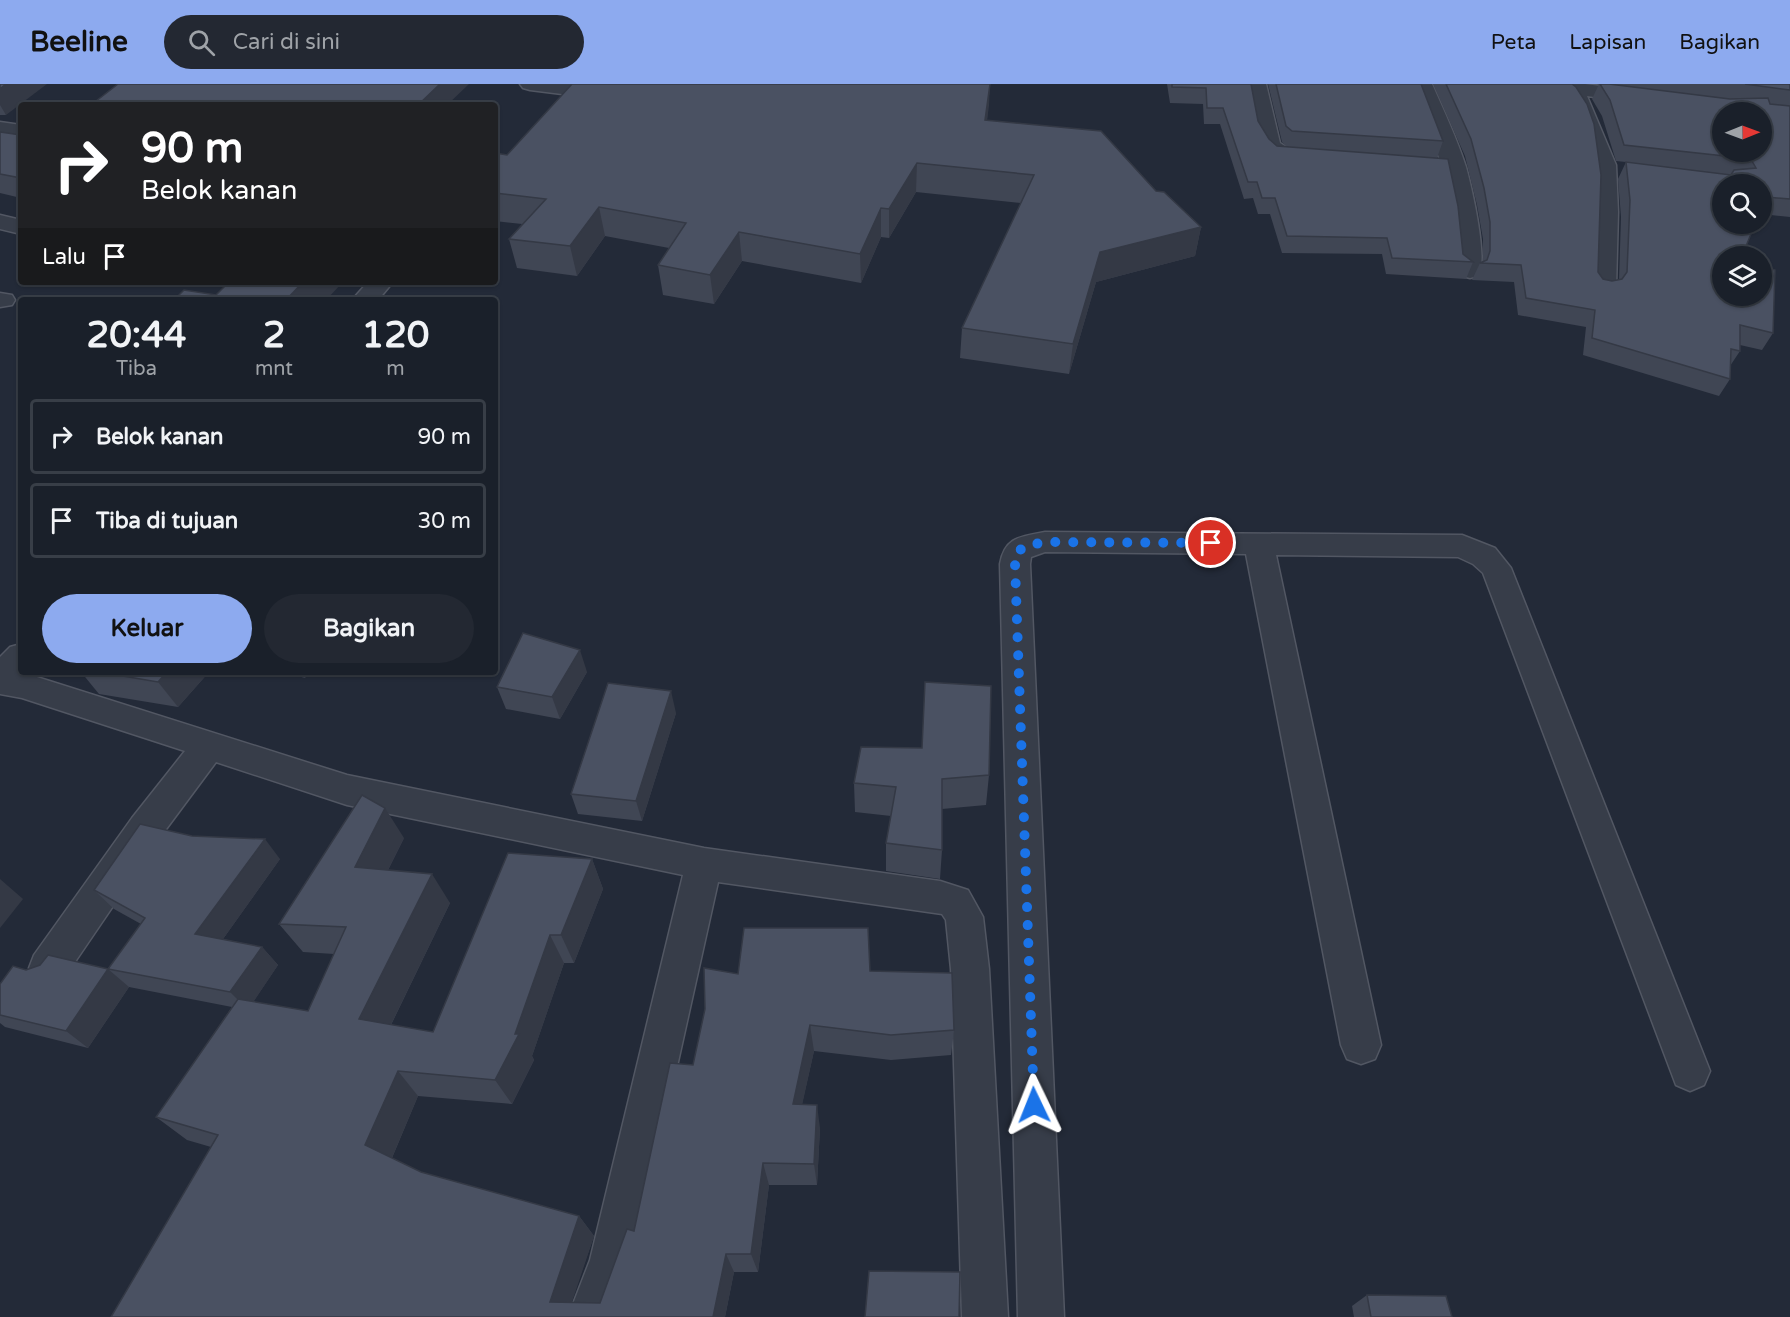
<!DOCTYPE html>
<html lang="id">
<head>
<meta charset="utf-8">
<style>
	body { margin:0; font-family:"Varela Round",sans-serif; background:#232832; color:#f1f3f6; height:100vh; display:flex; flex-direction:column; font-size:22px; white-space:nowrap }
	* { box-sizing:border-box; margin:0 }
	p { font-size:20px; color:#9fa3a8 }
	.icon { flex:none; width:33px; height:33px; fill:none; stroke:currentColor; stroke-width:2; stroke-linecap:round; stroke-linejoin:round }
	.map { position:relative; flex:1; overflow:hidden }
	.sheet { position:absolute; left:18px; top:213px; width:480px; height:378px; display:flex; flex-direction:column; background:#1a202a; border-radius:6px; box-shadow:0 2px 4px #0004,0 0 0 2px #383e47 }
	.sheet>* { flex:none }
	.hud { position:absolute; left:18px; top:18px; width:480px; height:183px; border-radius:6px; box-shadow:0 2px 4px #0004,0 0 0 2px #383e47; background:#202124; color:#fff; overflow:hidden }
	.needle { width:39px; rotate:89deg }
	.buttons { position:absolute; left:1712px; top:18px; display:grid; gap:12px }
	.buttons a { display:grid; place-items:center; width:60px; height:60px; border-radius:50%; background:#1a202a; box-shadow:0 2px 4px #0004,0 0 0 2px #383e47; font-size:30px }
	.pin { position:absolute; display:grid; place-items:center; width:51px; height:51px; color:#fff; margin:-26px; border:3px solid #fff; border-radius:50%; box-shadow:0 2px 6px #0007 }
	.me { position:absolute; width:66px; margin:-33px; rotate:358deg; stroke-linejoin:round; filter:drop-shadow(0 0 4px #0008) }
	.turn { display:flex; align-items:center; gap:21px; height:126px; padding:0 24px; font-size:27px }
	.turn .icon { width:78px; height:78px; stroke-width:2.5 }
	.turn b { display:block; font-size:42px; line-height:51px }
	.then { display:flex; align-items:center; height:57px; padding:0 24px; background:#0003; gap:12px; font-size:22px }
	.eta { display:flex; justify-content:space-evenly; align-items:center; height:102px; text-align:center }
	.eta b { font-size:36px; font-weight:700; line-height:42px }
	.primary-button { display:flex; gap:12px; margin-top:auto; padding:12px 24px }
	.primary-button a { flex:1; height:69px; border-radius:36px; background:#8daaef; color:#111; font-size:24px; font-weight:700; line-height:69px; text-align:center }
	.primary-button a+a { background:#232832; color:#f1f3f6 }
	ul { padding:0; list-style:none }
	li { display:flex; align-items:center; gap:18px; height:75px; margin:0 12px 9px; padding:0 12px; border:3px solid #383e47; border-radius:6px }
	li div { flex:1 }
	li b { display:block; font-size:22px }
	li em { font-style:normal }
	header { display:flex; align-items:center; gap:36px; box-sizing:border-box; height:84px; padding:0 30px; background:#8daaef; color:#111 }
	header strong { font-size:28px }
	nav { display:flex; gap:33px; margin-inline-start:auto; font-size:21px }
	.search { width:420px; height:54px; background:#232832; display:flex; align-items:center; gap:15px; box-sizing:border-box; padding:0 21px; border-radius:33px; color:#9fa3a8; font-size:22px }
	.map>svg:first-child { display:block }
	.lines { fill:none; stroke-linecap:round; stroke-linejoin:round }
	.street-casing { stroke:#525763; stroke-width:3 }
	.street { fill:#373d49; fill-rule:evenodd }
	.wall { fill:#404654 }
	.shaded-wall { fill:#343945 }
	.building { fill:#4a5162; stroke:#343945; stroke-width:1.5; fill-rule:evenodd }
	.route { stroke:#1a73e8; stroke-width:10; stroke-dasharray:0 18 }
</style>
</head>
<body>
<header>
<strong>Beeline</strong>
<div class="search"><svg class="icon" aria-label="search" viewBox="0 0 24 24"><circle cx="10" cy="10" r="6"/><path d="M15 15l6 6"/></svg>Cari di sini</div>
<nav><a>Peta</a><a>Lapisan</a><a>Bagikan</a></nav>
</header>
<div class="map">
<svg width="1790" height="1233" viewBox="0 0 1790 1233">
	<rect width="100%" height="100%" fill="#232a38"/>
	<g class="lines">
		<defs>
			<g id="street">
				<path d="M520,0h58l7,2 3,4 -3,4 -7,2 -48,-6 -7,-2z"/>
				<path d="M1246,0h20l14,59 11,7 20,3 3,5 -3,5c-56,13 -57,-41 -65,-79z"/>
				<path d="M1412,0h20c12,27 25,55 34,83 5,18 23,93 12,109l-8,2 -8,-2 -4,-5 -4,-49 -10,-49 -46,-4 -3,-5 3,-5 42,1z"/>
				<path d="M1529,0h56l54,7 7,2 3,4 -3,4 -7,2 -52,-7 29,69 2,47 -2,77 -3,5 -9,2 -9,-2 -3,-5 4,-77 -2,-47 -25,-66 4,-5 -41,-6z"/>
				<path d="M0,38l21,3v12l-21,-3z"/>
				<path d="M0,131l21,5v14l-21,-5z"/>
				<path d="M368,198h25l-15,18h-26z"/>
				<path d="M0,209l12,2 3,5 -3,5 -12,2z"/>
				<path d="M1045,448l417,3 33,13 16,20 199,503 -6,14 -14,6 -14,-6 -193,-512 -10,-9 -15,-7 -182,-2 105,490 -6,14 -14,5 -14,-5 -6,-14 -95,-491 -201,-2 -14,5 -1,7 34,753h-46l-18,-753c5,-28 21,-27 45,-32z"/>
				<path d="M21,560v28l326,103 357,73 236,33 28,9 15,27 6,52 19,348h-46l-11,-348 -5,-49 -4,-6 -224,-32 -84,378 -20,57h-46l22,-57 93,-385 -336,-70 -131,-43 -58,78 -96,141 -14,5 -14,-5 -5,-13 5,-13 98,-137 53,-67 -163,-53 -22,-4v-37l10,-10z"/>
			</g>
		</defs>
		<!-- street casing -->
		<use href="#street" class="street-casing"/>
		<!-- street -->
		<use href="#street" class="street"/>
	</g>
	<!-- wall -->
	<g class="wall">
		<path d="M0,0l6,31h-6z"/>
		<path d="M572,0h418l-3,36 169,71 45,36 -6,29 -99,26 -27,92 -109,-16 2,-30 59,-125 -105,-11 -27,46 -8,-1 -20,46 -119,-22 -28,43 -51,-9 -5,-30 11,-17 -64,-12 -28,40 -60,-8 -8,-29 13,-15 -27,-3v-68l12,2z"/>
		<path d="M1167,0h84l7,37 11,18 8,7 10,1 -5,-5 -14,-58h153l22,57 -6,17 26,96 10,8 -7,17 -80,-5 -4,-20 -100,-1 -12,-39h-12l-5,-16 -9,1 -24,-75h-16l-1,-20 -33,-1z"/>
		<path d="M1433,0h139l26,188 5,7 9,2 7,-1 2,-63 -3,-38 8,-17 -10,-1 -14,-45 -10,-17 7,-15h191v133l-29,-3v-30l-39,72 51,77 -11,17 -22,-5v6l-10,15v13l-11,17 -136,-41 3,-28 -68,-12 -4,-33 -42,-2 8,-17 3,-2v-22l-6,-34 -12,-49z"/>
		<path d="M0,48l21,3v63l-21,-5z"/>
		<path d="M81,588h128l-31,35 -79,-13z"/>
		<path d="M284,588h25l-4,6z"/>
		<path d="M587,588l-27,47 -54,-10 -9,-22z"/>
		<path d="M676,629l-34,108 -64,-7 -7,-20z"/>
		<path d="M989,691l-3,30 -44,4v41l-2,29 -54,-8v-28l5,-27 -36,-4 -1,-29z"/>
		<path d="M404,754l-16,32 62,33 -59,122 42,7 159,-173 11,30 -29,74h-10l-32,93 2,4 -22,44 -94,-8 -26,62 29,14 158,44 15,20 -23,66 29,1 34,-72 59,-166 45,-91 132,-3 84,59 -3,25 -60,5 -77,-9 -12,53 18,24 -3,57h-48l-11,87h-24l-9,45h-614l100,-170 -24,-7 -31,-23 76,-110 -103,-20 -41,61 -83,-21 -5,-4v-39l26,-14 82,-1 33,-45 -27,-15 -20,-19 186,-31 -57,80 39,8 16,18 -25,37 55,9 26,-57 -31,-2 -24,-28z"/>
		<path d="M1367,1211l85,22h-98l-2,-11z"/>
	</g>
	<!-- shaded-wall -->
	<g class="shaded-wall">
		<path d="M6,0h41l-41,31 -6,-10v-16z"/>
		<path d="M440,0h29l-22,21h-29z"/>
		<path d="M990,0l-1,22 -6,42 2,-28z"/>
		<path d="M917,79l-1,29 -27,46v-29z"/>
		<path d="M599,123l6,29 -28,40 -7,-30z"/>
		<path d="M881,124v29l-20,46 -1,-29z"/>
		<path d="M1201,143l-6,29 -99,26 -27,92 4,-30 27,-92z"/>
		<path d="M739,148l3,29 -28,43 -4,-29z"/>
		<path d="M303,198h40l-17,18h-40z"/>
		<path d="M580,566l7,22 -27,47 -8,-22z"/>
		<path d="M167,588h42l-31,35 -20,-25z"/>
		<path d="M302,588h7l-4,6z"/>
		<path d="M671,607l5,22 -34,108 -6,-20z"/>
		<path d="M385,724l19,30 -29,58 -20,-29z"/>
		<path d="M265,755l15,20 -67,94 -18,-19z"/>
		<path d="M592,775l11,30 -29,74 -13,-28z"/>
		<path d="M432,790l18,29 -69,142 -22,-26z"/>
		<path d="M0,795l23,20 -23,29z"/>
		<path d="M550,851l14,28 -32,93 2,4 -22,44 -17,-24 20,-46z"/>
		<path d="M262,863l16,18 -30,45 -18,-18z"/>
		<path d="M108,885l21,18 -41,61 -22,-17z"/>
		<path d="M810,941l4,26 -17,77 -4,-24z"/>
		<path d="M398,987l20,25 -30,71 -23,-22z"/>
		<path d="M817,1021l3,23 -3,57 -3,-21z"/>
		<path d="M763,1079l6,22 -11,87 -7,-18z"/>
		<path d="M579,1132l15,20 -27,81 -17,-15z"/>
		<path d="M726,1170l8,18 -9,45h-12z"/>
	</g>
	<!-- building -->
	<g class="building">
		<path d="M0,0h6l-6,5z"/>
		<path d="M118,0h322l-22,21h-327z"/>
		<path d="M572,0h418l-5,36 116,11 55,60 8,1 37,35 -101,25 -27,92 -111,-16 72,-153 -117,-12 -28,46 -8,-1 -21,46 -121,-22 -29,43 -52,-10 28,-42 -87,-16 -29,39 -61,-7 37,-40 -51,-6v-40l12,2z"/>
		<path d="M1172,0h79l7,37 11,18 8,7 171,13 10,47 5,48 10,8 -81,-4 -5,-20 -100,-2 -12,-38h-13l-5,-16h-9l-25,-74h-16l-1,-20 -34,-1z"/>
		<path d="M1276,0h145l22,57 -151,-10 -6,-5z"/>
		<path d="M1446,0h126l4,3 11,17 7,20 7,51 -3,97 5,7 9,2 10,-2 5,-7 3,-72 -4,-38 105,13 3,-5 22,-2 -4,-7 -9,-3 -119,-13 -14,-45 -10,-16h9l121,15 38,-1 2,6 20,2v93l-24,-2 -5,13v-26h-39v40h33l-13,32h-20v40h39v-30l14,4 -2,63 -33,-8v26l-9,-2 -1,30 -138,-41 3,-28 -69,-12 -5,-33 -41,-2 7,-3 3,-9v-29l-6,-34 -13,-49zM1722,28h39v40h-39z"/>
		<path d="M1745,0h45v6z"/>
		<path d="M0,48l21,3v43l-21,-4z"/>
		<path d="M229,198h74l-17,18h-112l10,-10 32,5z"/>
		<path d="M523,549l57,17 -28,47 -55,-10z"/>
		<path d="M99,588h68l-9,10z"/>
		<path d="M925,598l66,4 -2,89 -47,4v71l-56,-7 10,-56 -42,-4 7,-36 61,1z"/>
		<path d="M608,599l63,8 -35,110 -65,-7z"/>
		<path d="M362,711l23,13 -30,59 77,7 -73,145 74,13 75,-179 84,6 -31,76h-11l-35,99h4l-24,46 -97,-9 -33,74 56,27 158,44 -29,86 50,1 27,-74 7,2 36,-168 23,2 12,-56 -1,-41 34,6 6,-46h124l2,43 82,2 2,57 -63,5 -81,-10 -17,79 24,1 -3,59 -51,-1 -12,91h-25l-13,63h-602l107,-182 -62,-18 82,-118 70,12 38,-84 -67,-3z"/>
		<path d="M140,740l52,12 73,3 -70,95 67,13 -32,45 -122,-23 37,-51 -51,-28z"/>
		<path d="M48,871l60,14 -42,62 -66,-16v-31l13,-18 13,4 14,-5z"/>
		<path d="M869,1187l91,1 -1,45h-94z"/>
		<path d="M1367,1211l79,1 6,21h-81z"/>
	</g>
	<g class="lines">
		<!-- route -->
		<path class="route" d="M1034,1021l-19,-541 2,-12 9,-6 19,-4 166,1"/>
	</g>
</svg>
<div class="buttons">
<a><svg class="needle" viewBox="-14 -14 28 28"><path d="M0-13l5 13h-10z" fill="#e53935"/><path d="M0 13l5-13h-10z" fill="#9fa3a8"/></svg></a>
<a><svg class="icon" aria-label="search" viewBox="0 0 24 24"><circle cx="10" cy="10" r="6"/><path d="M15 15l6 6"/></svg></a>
<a><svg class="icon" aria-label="layers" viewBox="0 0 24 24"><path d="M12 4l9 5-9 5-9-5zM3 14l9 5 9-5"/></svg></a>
</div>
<div class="pin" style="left:1211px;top:459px;background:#d93025"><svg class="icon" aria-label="arrive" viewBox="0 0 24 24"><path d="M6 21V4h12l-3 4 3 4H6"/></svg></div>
<svg class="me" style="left:1034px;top:1021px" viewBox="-20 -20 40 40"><path d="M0-17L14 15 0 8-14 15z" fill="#1a73e8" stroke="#fff" stroke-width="4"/></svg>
<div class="hud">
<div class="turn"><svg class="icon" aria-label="right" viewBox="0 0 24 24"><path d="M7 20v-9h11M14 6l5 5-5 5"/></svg><div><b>90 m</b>Belok kanan</div></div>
<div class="then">Lalu<svg class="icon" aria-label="arrive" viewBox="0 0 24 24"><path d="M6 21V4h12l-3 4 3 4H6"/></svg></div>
</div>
<section class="sheet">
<div class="eta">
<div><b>20:44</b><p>Tiba</p></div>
<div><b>2</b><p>mnt</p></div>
<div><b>120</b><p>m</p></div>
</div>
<ul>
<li><svg class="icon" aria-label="right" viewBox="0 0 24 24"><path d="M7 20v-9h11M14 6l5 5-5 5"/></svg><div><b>Belok kanan</b></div><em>90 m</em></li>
<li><svg class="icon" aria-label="arrive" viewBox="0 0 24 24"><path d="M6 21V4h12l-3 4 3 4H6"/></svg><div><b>Tiba di tujuan</b></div><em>30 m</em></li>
</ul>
<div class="primary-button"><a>Keluar</a><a>Bagikan</a></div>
</section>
</div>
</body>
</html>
